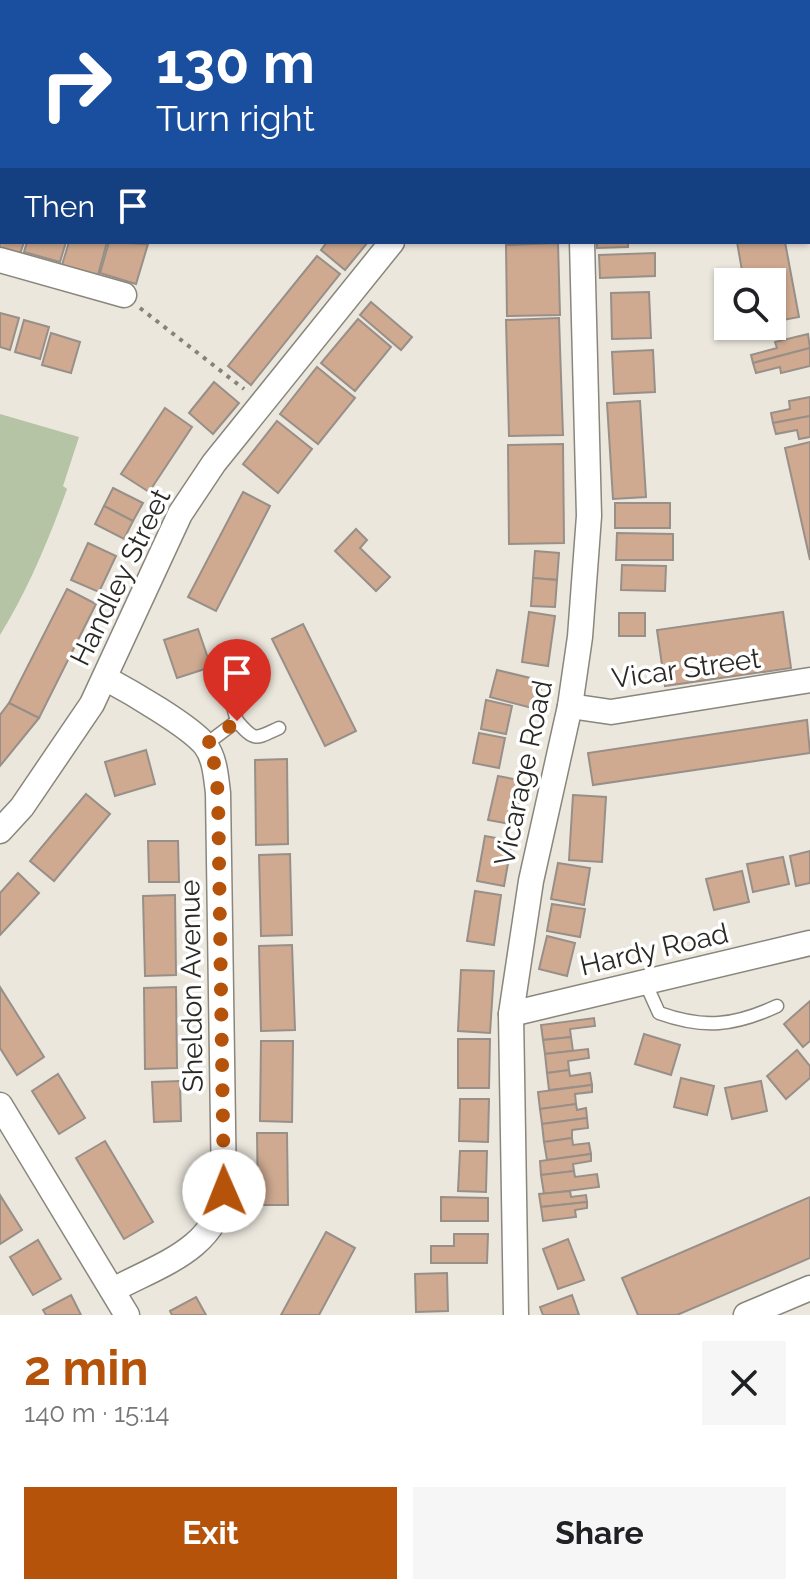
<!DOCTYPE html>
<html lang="en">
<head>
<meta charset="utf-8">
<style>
	body { margin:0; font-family:Raleway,sans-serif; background:#f6f6f6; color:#202124; height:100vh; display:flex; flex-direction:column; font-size:30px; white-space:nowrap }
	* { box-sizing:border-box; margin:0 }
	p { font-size:26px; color:#757577 }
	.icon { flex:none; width:44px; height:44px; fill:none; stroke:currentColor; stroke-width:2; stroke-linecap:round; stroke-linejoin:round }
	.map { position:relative; height:1315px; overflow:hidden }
	.details { display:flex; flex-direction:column; background:#fff; flex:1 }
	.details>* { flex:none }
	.banner { position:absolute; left:0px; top:0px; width:810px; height:244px; box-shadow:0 2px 6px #0004; background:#1a4fa0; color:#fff; overflow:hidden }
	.tools { position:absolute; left:714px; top:268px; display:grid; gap:16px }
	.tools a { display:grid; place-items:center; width:72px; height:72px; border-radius:0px; background:#fff; box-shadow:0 2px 6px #0004; font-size:40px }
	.pin { position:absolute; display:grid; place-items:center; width:68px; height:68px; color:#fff; margin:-82px -34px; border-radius:50% 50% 50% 0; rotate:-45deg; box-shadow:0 0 8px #0007 }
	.pin .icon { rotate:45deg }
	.me { position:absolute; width:88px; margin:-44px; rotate:359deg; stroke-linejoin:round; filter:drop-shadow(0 0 6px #0008) }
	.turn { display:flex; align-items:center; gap:28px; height:168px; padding:0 24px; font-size:36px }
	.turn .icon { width:104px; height:104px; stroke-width:2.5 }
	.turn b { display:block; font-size:56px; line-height:68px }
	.then { display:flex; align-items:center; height:76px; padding:0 24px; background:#0003; gap:16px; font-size:30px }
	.round { display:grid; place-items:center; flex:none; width:84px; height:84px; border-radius:0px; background:#f6f6f6 }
	.overview { display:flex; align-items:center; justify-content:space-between; height:136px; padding:0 24px }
	h1 { font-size:48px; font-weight:700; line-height:60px; color:#b45309 }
	.primary-button { display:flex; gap:16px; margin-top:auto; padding:16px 24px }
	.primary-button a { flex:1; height:92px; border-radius:0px; background:#b45309; color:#fff; font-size:32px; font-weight:700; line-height:92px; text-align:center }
	.primary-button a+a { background:#f6f6f6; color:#202124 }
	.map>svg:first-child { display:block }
	.green { fill:#b4c4a4 }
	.building { fill:#cfaa91; stroke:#988f88; stroke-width:2 }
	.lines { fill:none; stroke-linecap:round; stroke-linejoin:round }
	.service-casing { stroke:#89867c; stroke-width:15 }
	.minor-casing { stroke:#89867c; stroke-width:27 }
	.trunk-casing { stroke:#89867c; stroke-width:43 }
	.path { stroke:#84827b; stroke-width:4; stroke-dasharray:4 6; stroke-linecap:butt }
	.service { stroke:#fff; stroke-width:12 }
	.minor { stroke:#fff; stroke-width:24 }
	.trunk { stroke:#fff; stroke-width:40 }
	.route { stroke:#b45309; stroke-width:14; stroke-dasharray:0 25.2 }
	.labels { text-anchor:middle; stroke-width:7; stroke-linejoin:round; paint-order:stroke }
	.street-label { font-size:28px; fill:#2a2925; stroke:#fff }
</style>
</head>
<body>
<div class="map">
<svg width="810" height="1315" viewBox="0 0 810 1315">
	<rect width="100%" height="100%" fill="#ebe7dd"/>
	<!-- green -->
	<path class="green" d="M0,414l79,23 -16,49 4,3c-18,50 -39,101 -67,146z"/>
	<!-- building -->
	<g class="building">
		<path d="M394,0h66l1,2h-66z"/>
		<path d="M683,0h66l2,2h-70z"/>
		<path d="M810,87v43l-2,1v-42z"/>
		<path d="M0,205l2,37h22l-4,12 -20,-6z"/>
		<path d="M27,242h39l-6,20 -36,-10z"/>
		<path d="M69,242h38l-9,33 -36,-10z"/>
		<path d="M109,242l39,2 -12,40 -36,-11z"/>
		<path d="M327,242h41l-23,28 -24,-20z"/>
		<path d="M597,242h31v5l-31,1z"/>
		<path d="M737,242h48l14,75 -27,5v-40h-28z"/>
		<path d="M558,243l2,72 -53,1 -1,-71z"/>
		<path d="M655,253v23l-55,2 -1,-23z"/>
		<path d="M317,256l23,18 -89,111 -23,-19z"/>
		<path d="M649,292l2,46 -39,1 -1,-46z"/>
		<path d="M371,302l41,35 -11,13 -41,-35z"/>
		<path d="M0,313l19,5 -9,32 -10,-3z"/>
		<path d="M559,318l4,117 -54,1 -3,-116z"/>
		<path d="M358,319l33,28 -36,44 -34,-28z"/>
		<path d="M24,320l25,7 -9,32 -25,-7z"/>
		<path d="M51,333l29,9 -9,31 -29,-8z"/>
		<path d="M808,334l2,14 -57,15 -2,-8 26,-7 -2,-6z"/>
		<path d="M810,348v18l-29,7 -1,-6 -24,6 -3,-10z"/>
		<path d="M653,350l2,42 -41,2 -2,-42z"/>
		<path d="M317,367l38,31 -37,46 -38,-30z"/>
		<path d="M214,382l25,21 -26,31 -24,-21z"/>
		<path d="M810,397v19l-37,7 -2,-10 19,-4 -1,-8z"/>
		<path d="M640,401l6,96 -33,2 -6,-96z"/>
		<path d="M165,408l27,19 -43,65 -28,-18z"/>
		<path d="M810,416v21l-11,2 -2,-9 -21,4 -3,-11z"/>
		<path d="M277,421l35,28 -34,44 -35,-29z"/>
		<path d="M810,442v118l-25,-112z"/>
		<path d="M563,444l1,99 -55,1 -1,-99z"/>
		<path d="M113,488l30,15 -10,18 -29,-15z"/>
		<path d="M243,492l27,14 -54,105 -28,-14z"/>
		<rect x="615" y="503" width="55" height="25"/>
		<path d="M104,506l29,15 -9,18 -29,-15z"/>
		<path d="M356,529l11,11 -7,8 30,29 -14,14 -41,-40z"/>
		<path d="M617,533l56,1v26h-57z"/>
		<path d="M88,543l28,13 -17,36 -28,-12z"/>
		<path d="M535,551l24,2 -2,27 -24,-2z"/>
		<path d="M622,565l44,1 -1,25 -44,-1z"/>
		<path d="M533,578l24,2 -2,27 -24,-1z"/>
		<path d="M67,589l29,15 -57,114 -30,-15z"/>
		<path d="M529,612l26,4 -7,50 -26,-4z"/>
		<path d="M783,612l8,56 -126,18 -8,-56z"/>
		<rect x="619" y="613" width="26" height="23"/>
		<path d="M303,624l53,107 -31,15 -53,-107z"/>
		<path d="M198,629l13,38 -34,11 -13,-38z"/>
		<path d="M497,670l46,11 -7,28 -46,-12z"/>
		<path d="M486,700l26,6 -6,28 -25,-5z"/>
		<path d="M9,703l30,15 -39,48v-51z"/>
		<path d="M807,720l3,33 -217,32 -5,-32z"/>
		<path d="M479,733l26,5 -6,30 -26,-5z"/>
		<path d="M146,750l9,34 -40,12 -10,-34z"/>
		<path d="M287,759l1,85 -32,1 -1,-85z"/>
		<path d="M498,776l26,5 -9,44 -27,-5z"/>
		<path d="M86,794l24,20 -56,67 -24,-20z"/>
		<path d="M573,795l33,2 -4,65 -33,-2z"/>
		<path d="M485,836l27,5 -8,45 -27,-5z"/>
		<path d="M148,841h30l1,41h-30z"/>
		<path d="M810,851v32l-14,3 -6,-30z"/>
		<path d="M290,854l2,81 -31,1 -2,-81z"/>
		<path d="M783,857l6,27 -36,8 -6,-28z"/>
		<path d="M558,863l32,5 -6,37 -33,-6z"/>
		<path d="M742,871l7,31 -35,8 -8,-31z"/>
		<path d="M18,873l21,20 -39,42v-42z"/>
		<path d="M475,891l26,4 -7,50 -27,-4z"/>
		<path d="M175,895l1,80 -31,1 -2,-80z"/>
		<path d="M552,904l33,5 -5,28 -33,-6z"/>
		<path d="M547,936l28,7 -8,33 -28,-7z"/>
		<path d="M292,945l3,85 -34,1 -2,-85z"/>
		<path d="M461,970l33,1 -4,62 -32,-2z"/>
		<path d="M0,987l44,70 -27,18 -17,-27z"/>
		<path d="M176,987l1,81 -32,1 -1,-81z"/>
		<path d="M810,1001v40l-7,6 -19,-23z"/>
		<path d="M594,1018l1,8 -25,3 1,8 -28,3 -2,-15z"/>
		<path d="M644,1034l36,11 -9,30 -36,-11z"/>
		<path d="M571,1037l2,14 -28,3 -2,-14z"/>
		<path d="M458,1039h32l-1,49h-31z"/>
		<path d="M261,1041h32l-1,81 -32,-1z"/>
		<path d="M588,1049l1,9 -21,3 1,9 -22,3 -2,-19z"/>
		<path d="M797,1050l13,16v12l-24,21 -19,-23z"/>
		<path d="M569,1070l1,6 20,-3 2,12 -43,5 -2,-17z"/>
		<path d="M58,1074l27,44 -26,16 -27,-43z"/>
		<path d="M681,1078l33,8 -7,29 -33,-8z"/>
		<path d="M180,1081l1,40 -27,1 -2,-40z"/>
		<path d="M761,1081l6,30 -35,8 -7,-31z"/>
		<path d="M592,1085v7l-17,2 1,10 -36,5 -2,-17z"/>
		<path d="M460,1099h29l-1,43 -29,-1z"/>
		<path d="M576,1104l1,6 9,-2 1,10 -45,6 -2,-15z"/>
		<path d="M587,1118l1,10 -16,2v8l-28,4 -2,-18z"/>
		<path d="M257,1133h30l1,72h-30z"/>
		<path d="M572,1138l1,7 16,-2 2,11 -44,6 -3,-18z"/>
		<path d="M105,1141l48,81 -29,17 -48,-81z"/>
		<path d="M460,1151h27l-1,41 -28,-1z"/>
		<path d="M591,1154v7l-18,3 1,7 -33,4 -1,-14z"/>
		<path d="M574,1171l1,6 22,-3 2,13 -55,7 -3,-19z"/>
		<path d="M570,1191l1,6 15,-2 1,7 -46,5 -2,-13z"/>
		<path d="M0,1195l22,35 -22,14z"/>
		<path d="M441,1197l47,1v23h-47z"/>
		<path d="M810,1197v61l-133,57h-39l-16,-37z"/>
		<path d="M587,1202v6l-12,2 1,7 -33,4 -2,-14z"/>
		<path d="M326,1232l29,16 -36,67h-38z"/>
		<path d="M454,1234h34l-1,29h-56v-17h23z"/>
		<path d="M568,1239l16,41 -26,9 -15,-40z"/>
		<path d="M38,1240l23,39 -28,16 -23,-38z"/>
		<path d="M447,1273l1,38 -32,1 -1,-38z"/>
		<path d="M71,1295l10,20h-35l-3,-5z"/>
		<path d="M572,1295l7,20h-36l-3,-8z"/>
		<path d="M196,1297l10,18h-34l-2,-4z"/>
	</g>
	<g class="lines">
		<defs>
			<g id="service">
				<path d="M237,721l-6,-21 24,-17"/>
				<path d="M205,745l32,-24c18,21 18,18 42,7"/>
				<path d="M645,982l14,31c45,16 75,13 118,-7"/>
			</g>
			<g id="minor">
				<path d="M499,0l1,2"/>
				<path d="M100,2l1,-2"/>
				<path d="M808,219l2,1"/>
				<path d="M0,260l124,35"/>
				<path d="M105,678c24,13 85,48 100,67 10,13 11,32 13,48l6,398c-7,58 -65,74 -111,99"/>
				<path d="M570,706l41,6 199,-32"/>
				<path d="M0,831l22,-24 70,-103 88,-190 34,-51 178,-221"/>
				<path d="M511,1014l299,-71"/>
				<path d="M0,1105l127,210"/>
				<path d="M516,1315l-5,-301 20,-133 39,-175 10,-69 9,-121 -7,-274"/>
				<path d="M746,1315l64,-27"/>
			</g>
			<path id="trunk" d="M808,6l2,3"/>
		</defs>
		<!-- service casing -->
		<use href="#service" class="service-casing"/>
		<!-- minor casing -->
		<use href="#minor" class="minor-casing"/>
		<!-- trunk casing -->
		<use href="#trunk" class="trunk-casing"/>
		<!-- path -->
		<path class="path" d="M140,308l104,81"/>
		<!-- service -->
		<use href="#service" class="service"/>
		<!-- minor -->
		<use href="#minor" class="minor"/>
		<!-- trunk -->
		<use href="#trunk" class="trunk"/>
	</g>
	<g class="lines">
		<!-- route -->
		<path class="route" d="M224,1191l-6,-398 -4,-30 -9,-18 32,-24"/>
	</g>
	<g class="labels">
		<!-- street labels -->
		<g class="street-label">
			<text transform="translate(120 577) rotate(-64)" y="10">Handley Street</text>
			<text transform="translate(686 668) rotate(-8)" y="10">Vicar Street</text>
			<text transform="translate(523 773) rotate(-78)" y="10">Vicarage Road</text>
			<text transform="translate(654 949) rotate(-13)" y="10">Hardy Road</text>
			<text transform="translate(191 986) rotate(-91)" y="10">Sheldon Avenue</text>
		</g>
	</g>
</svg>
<div class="tools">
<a><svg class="icon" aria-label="search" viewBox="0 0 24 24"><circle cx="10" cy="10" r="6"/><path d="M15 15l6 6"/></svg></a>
</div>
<div class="pin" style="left:237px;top:721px;background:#d93025"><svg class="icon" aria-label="arrive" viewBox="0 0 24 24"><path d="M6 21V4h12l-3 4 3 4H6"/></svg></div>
<svg class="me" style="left:224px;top:1191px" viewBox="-20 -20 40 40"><circle r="19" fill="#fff"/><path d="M0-13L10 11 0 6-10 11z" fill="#b45309"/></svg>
<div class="banner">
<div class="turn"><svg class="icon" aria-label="right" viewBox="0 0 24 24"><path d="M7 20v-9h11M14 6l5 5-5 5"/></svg><div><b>130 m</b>Turn right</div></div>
<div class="then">Then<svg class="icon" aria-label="arrive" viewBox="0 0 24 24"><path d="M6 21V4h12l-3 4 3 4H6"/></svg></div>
</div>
</div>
<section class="details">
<div class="overview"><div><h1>2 min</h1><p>140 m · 15:14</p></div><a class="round"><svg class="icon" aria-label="close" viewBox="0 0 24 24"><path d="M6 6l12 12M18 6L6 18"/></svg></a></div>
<div class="primary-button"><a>Exit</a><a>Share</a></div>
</section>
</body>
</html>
